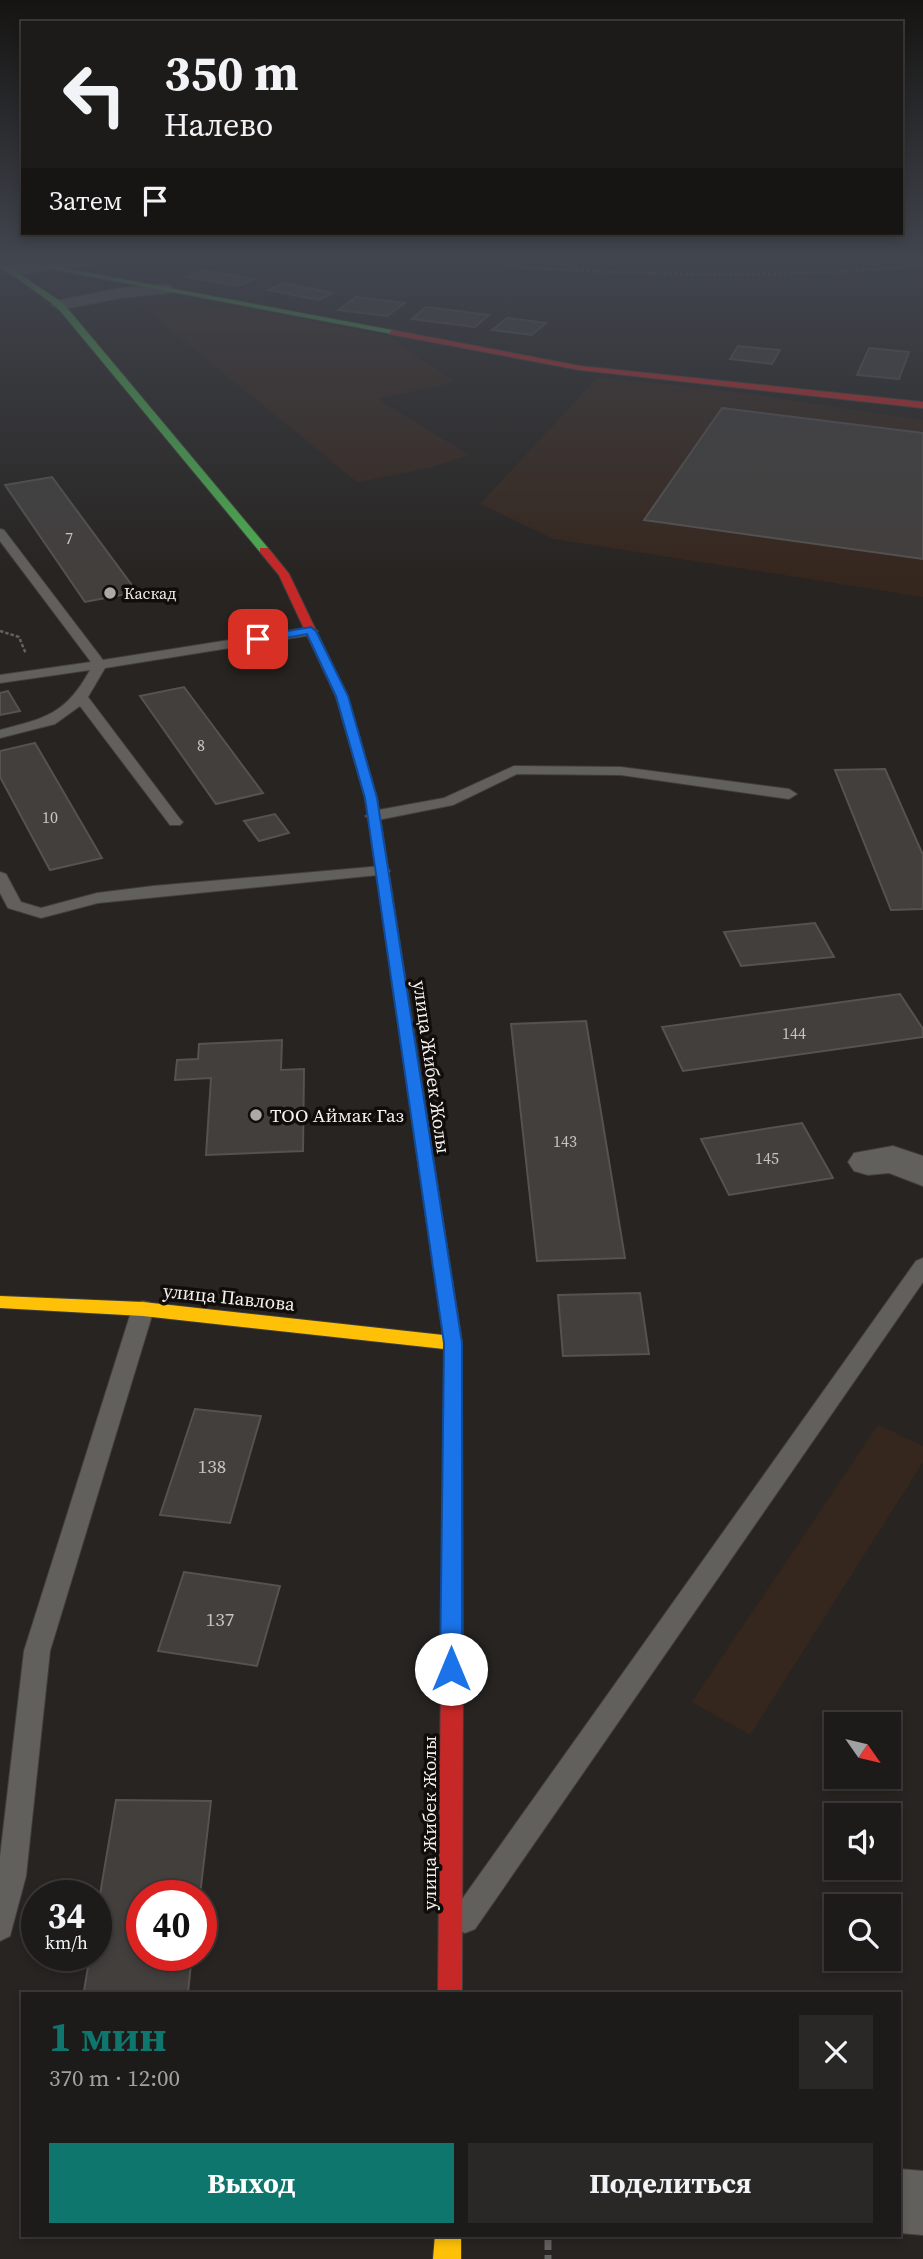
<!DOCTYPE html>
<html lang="ru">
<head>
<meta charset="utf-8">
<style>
	body { margin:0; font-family:"Source Serif 4",serif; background:#2a2826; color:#f1f3f6; height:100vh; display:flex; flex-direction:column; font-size:26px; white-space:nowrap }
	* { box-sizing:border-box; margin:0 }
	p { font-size:23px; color:#a0a1a2 }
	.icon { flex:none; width:38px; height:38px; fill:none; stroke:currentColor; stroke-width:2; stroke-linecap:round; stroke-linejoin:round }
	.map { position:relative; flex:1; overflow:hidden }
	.sheet { position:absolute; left:21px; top:1992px; width:880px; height:245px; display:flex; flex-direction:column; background:#1d1b19; border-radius:0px; box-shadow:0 4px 10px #0003,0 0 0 2px #3b3938 }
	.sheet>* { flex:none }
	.top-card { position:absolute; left:21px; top:21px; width:882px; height:214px; border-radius:0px; box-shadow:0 4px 10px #0003,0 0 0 2px #3b3938; background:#1d1b19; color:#f1f3f6; overflow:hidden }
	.needle { width:46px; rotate:124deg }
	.fabs { position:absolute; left:824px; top:1712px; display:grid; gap:14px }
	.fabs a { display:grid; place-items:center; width:77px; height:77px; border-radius:0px; background:#1d1b19; box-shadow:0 4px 10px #0003,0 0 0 2px #3b3938; font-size:35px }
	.speed { position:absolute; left:21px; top:1880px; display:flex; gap:14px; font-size:35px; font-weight:700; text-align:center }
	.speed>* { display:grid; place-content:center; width:91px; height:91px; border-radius:50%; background:#1d1b19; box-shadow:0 4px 10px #0003,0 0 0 2px #3b3938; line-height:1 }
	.speed small { font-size:18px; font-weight:400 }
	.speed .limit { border:10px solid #d22; background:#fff; color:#111 }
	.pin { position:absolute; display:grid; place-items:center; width:60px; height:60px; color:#fff; margin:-30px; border-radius:14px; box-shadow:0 4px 10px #0006 }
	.me { position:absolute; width:77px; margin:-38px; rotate:0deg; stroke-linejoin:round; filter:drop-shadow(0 0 5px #0008) }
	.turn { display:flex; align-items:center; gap:24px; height:147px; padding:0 28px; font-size:32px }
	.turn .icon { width:91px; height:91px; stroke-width:2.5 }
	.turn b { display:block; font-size:49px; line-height:60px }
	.then { display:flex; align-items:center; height:66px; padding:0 28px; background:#0003; gap:14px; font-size:26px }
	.round { display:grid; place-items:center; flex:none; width:74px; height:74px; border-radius:0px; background:#2a2826 }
	.headline { display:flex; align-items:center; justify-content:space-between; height:119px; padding:0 28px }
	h1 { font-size:42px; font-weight:700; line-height:52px; color:#0f766e }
	.cta { display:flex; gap:14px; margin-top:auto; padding:14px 28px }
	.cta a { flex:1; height:80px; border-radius:0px; background:#0f766e; color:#fff; font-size:28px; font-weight:700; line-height:80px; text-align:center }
	.cta a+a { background:#2a2826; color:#f1f3f6 }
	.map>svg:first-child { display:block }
	.industrial { fill:#36271e }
	.building { fill:#423f3d; stroke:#555250; stroke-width:2 }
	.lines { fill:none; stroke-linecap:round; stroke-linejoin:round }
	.lane-casing { stroke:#413e3c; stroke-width:2 }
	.street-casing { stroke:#413e3c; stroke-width:2 }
	.fast-casing { stroke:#413e3c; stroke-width:2 }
	.slow-casing { stroke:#413e3c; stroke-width:2 }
	.jam-casing { stroke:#413e3c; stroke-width:2 }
	.path-far1 { stroke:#63615f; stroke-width:2.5; stroke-dasharray:3.5 2; stroke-linecap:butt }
	.path { stroke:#63615f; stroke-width:7; stroke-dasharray:10 5; stroke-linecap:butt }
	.lane { fill:#62605d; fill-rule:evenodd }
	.street { fill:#62605d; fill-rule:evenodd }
	.fast { fill:#4caf50; fill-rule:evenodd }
	.slow { fill:#ffc107; fill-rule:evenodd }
	.jam { fill:#c62828; fill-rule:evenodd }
	.route { fill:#1a73e8; stroke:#114b97; stroke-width:2 }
	.poi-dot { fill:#ada9a7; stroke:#100d0b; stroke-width:2.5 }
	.labels { text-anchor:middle; stroke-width:7; stroke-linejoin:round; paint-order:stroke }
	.number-label { font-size:16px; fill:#c8c4c2 }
	.far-poi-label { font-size:16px; fill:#f5f1ef; stroke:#100d0b; text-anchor:start }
	.street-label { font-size:19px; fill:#f5f1ef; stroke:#100d0b }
	.poi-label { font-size:19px; fill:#f5f1ef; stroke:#100d0b; text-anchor:start }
	.near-number-label { font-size:19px; fill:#c8c4c2 }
</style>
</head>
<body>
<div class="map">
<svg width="923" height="2259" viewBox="0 0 923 2259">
	<rect width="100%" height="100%" fill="#272421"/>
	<!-- industrial -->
	<g class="industrial">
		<path d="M133,299l107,8 150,30 64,45 -76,17 91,56 -37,12 -75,15z"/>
		<path d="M598,377l131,14 194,29v177l-369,-58 -74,-35z"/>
		<path d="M878,1425l45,21v16l-173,273 -58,-33z"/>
	</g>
	<!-- building -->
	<g class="building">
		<path d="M202,270l52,9 -16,7 -52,-9z"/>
		<path d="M283,283l50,10 -14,7 -51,-10z"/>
		<path d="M356,297l49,6 -18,13 -49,-6z"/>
		<path d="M426,307l63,8 -14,12 -63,-8z"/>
		<path d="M507,318l39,5 -14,12 -40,-5z"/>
		<path d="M738,346l42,4 -8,14 -42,-5z"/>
		<path d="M869,348l40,4 -10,27 -42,-4z"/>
		<path d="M722,408l201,25v126l-279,-39z"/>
		<path d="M52,477l85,115 -52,10 -80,-117z"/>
		<path d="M184,687l79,106 -47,11 -76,-108z"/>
		<path d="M8,691l12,20 -20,4v-22z"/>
		<path d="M35,743l67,115 -52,12 -50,-93v-26z"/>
		<path d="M885,769l38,86v54l-32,1 -56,-140z"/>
		<path d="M275,814l14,19 -30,8 -15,-20z"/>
		<path d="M815,923l19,34 -93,9 -17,-34z"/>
		<path d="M900,994l23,35v8l-240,34 -21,-44z"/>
		<path d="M586,1021l39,237 -88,3 -26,-237z"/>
		<path d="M282,1040l-1,30 23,-1 -1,82 -97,4 5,-77 -36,2 2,-20 21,-1 1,-15z"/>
		<path d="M802,1123l31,55 -104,17 -28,-56z"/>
		<path d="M640,1293l9,61 -86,2 -5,-61z"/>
		<path d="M195,1409l66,7 -31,107 -70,-8z"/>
		<path d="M184,1572l96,14 -23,80 -99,-15z"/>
		<path d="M116,1800l95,1 -11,94h-58v60h50l-4,37 -104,-1 6,-36h6v-37z"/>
	</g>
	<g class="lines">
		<defs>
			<g id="lane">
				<path d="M0,529l4,1 99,130 208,-33 7,4 -7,4 -206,33 -17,29 92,122 3,3 -3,3h-10l-90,-119 -25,18 -55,14v-8c46,-12 66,-16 90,-60l-90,13v-8l91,-13 -91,-121z"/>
				<path d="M514,766l107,1 168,22 8,5 -8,5 -168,-24 -104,-1 -64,31 -80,16 -8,-5 8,-5 71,-13z"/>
				<path d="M382,866l6,2 2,3 -2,3 -290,29 -57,15 -33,-10 -8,-15v-21l6,2 15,28 20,6 56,-15 56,-7z"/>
				<path d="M923,1258v24l-448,647 -10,4 -10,-4 -4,-10 4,-10 461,-648z"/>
				<path d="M143,1301l8,2 3,6 -104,342 -24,225 -16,60 -10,5v-84l24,-206 108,-342 3,-6z"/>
			</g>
			<g id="street">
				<path d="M70,258h47l-9,5 -97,12 -9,-5 9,-5z"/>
				<path d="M165,284l6,1 3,4 -3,4 -51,5 -60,12 -9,-5 3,-4 66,-13z"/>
				<path d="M893,1146l30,10v30l-34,-13 -21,2 -14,-4 -6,-9 6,-9z"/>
				<path d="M900,2169l23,2v64l-23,-2z"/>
			</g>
			<g id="fast">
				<path d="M0,261l63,42 205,245v4h-8l-203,-245 -57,-41z"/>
				<path d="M42,264l350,66 4,2 -4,2 -352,-67z"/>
				<path d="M453,1372l6,2 3,5 1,284 -4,7 -7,2 -7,-2 -4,-7 3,-284 3,-5z"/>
			</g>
			<g id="slow">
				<path d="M376,825l6,4 80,514v36l-3,5 -6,2 -6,-2 -3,-5v-30l-301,-33 -143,-8v-12l143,6 300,33 -73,-506z"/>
				<path d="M435,2235h26v24h-28z"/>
			</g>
			<g id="jam">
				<path d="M392,330l188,36 343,36v6l-343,-38 -191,-36z"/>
				<path d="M260,548h8l21,26 59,123 29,101 5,31 -2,3 -4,1 -6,-4 -5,-31 -29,-101 -57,-122 -19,-23z"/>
				<path d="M452,1654l7,2 4,7 -1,330h-24l3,-330 4,-7z"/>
			</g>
		</defs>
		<!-- lane casing -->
		<use href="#lane" class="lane-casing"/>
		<!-- street casing -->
		<use href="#street" class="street-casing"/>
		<!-- fast casing -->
		<use href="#fast" class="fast-casing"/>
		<!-- slow casing -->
		<use href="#slow" class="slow-casing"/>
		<!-- jam casing -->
		<use href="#jam" class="jam-casing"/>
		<!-- path-far1 -->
		<g class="path-far1">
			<path d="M501,258l14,9c136,8 273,12 408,-2"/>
			<path d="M0,631l19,6 7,17"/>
		</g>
		<!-- path -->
		<path class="path" d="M548,2240v19"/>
		<!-- lane -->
		<use href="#lane" class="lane"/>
		<!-- street -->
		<use href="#street" class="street"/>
		<!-- fast -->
		<use href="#fast" class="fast"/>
		<!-- slow -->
		<use href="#slow" class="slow"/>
		<!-- jam -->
		<use href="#jam" class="jam"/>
	</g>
	<!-- sky -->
	<linearGradient id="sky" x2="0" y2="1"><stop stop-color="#151412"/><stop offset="0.45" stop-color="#41454e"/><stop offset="1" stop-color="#41454e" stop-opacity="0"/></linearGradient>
	<rect width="923" height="574" fill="url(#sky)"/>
	<!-- route -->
	<path class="route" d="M311,627l5,4 32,65 29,102 85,545v326l-3,6 -8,3 -7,-3 -4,-6 4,-326 -79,-545 -29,-102 -29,-62 -49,9 -6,-4 6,-3z"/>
	<!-- markers -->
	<g class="poi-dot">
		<circle cx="110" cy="593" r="7"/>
		<circle cx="256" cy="1115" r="7"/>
	</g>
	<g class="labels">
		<!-- number labels -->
		<g class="number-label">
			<text x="69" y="544">7</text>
			<text x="201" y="751">8</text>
			<text x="50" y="823">10</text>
			<text x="794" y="1039">144</text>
			<text x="565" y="1147">143</text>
			<text x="767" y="1164">145</text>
		</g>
		<!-- far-poi labels -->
		<g class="far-poi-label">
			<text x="124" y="599">Каскад</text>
		</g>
		<!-- street labels -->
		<g class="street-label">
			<text transform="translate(432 1067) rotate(82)" y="7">улица Жибек Жолы</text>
			<text transform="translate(229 1297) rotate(6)" y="7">улица Павлова</text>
			<text transform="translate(429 1823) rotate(-90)" y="7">улица Жибек Жолы</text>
		</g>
		<!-- poi labels -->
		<g class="poi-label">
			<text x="270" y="1122">ТОО Аймак Газ</text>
		</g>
		<!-- near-number labels -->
		<g class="near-number-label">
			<text x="212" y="1473">138</text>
			<text x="220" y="1626">137</text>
		</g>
	</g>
</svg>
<div class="fabs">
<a><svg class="needle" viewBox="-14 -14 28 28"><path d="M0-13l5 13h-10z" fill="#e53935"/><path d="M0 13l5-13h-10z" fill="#a0a1a2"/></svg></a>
<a><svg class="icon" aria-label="sound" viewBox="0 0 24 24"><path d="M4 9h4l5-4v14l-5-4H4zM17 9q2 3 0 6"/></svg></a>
<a><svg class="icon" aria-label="search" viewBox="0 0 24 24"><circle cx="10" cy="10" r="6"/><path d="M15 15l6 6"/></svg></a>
</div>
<div class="speed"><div>34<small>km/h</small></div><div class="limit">40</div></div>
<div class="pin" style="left:258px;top:639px;background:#d93025"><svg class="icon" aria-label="arrive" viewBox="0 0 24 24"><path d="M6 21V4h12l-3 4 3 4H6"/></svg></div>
<svg class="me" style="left:451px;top:1669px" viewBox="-20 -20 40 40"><circle r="19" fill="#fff"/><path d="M0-13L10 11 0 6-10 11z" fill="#1a73e8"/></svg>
<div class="top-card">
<div class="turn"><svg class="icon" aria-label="left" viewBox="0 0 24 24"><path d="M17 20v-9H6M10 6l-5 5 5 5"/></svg><div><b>350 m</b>Налево</div></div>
<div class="then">Затем<svg class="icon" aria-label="arrive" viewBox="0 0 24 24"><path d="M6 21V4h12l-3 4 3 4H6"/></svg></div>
</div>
<section class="sheet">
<div class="headline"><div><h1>1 мин</h1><p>370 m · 12:00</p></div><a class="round"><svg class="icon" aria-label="close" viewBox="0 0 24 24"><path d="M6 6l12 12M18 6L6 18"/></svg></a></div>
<div class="cta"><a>Выход</a><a>Поделиться</a></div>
</section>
</div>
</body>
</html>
